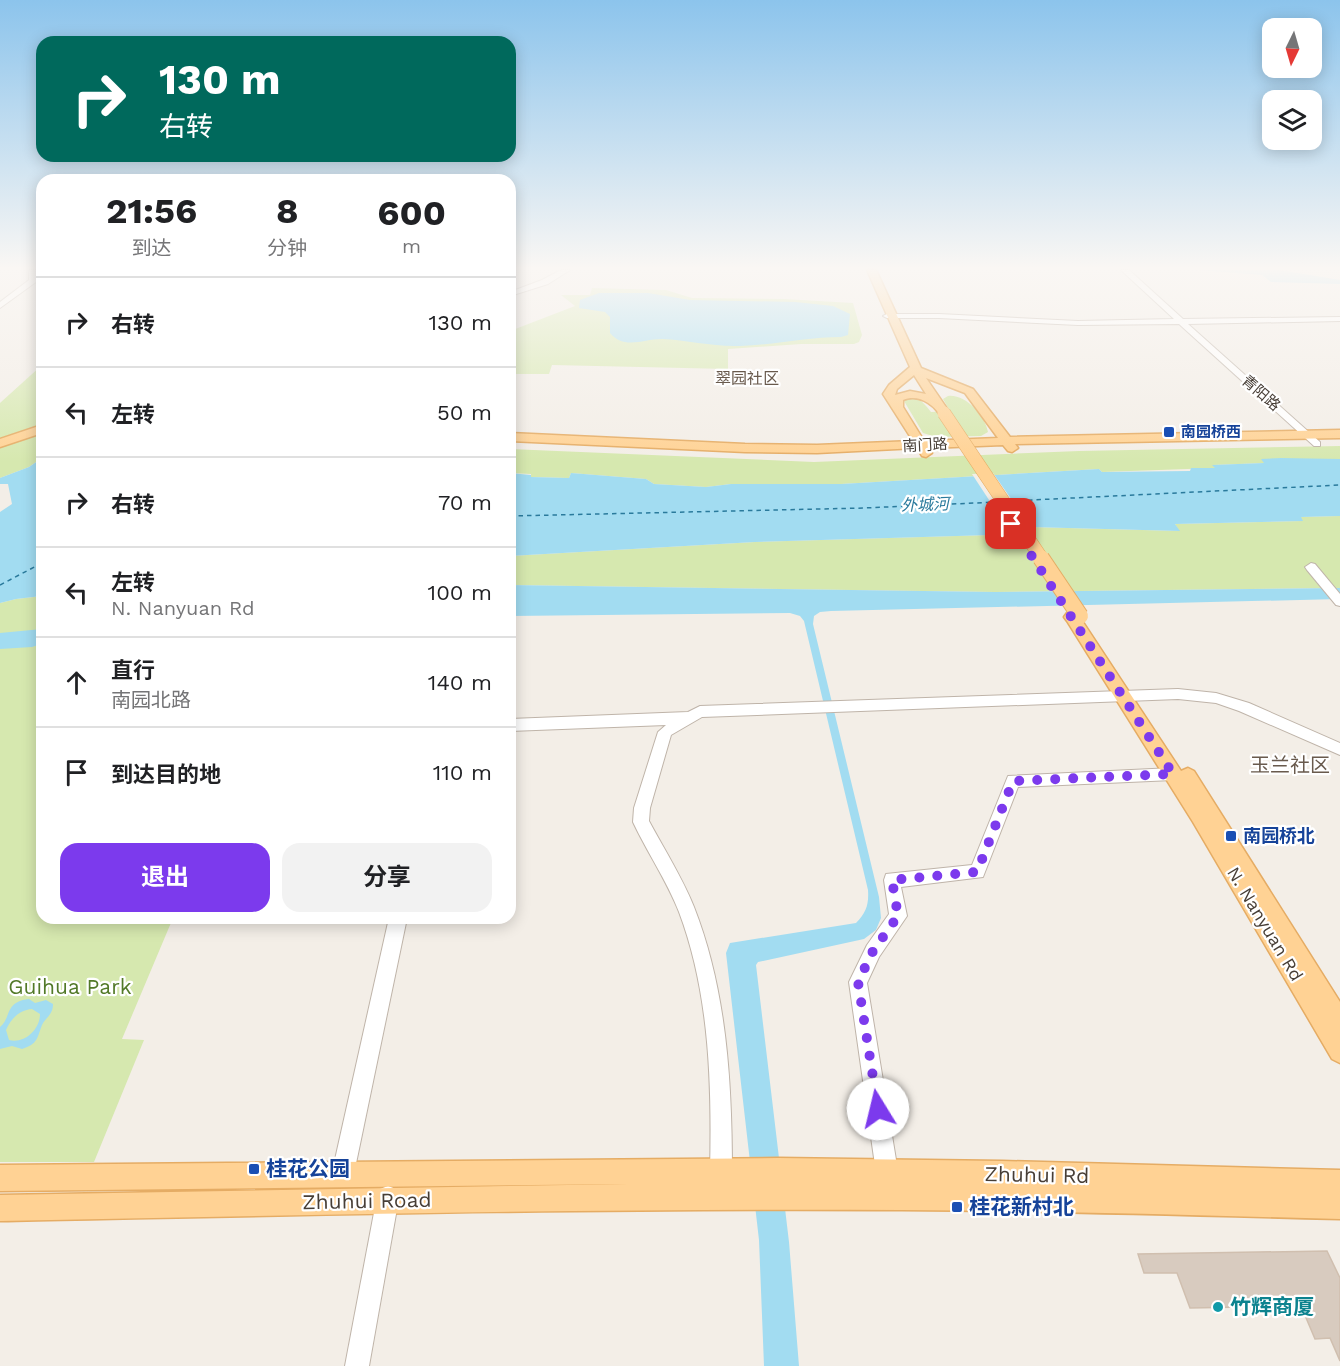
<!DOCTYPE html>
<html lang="zh">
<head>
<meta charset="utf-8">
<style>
	body { margin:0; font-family:"Work Sans","Noto Sans SC",sans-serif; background:#f2f2f2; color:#202124; height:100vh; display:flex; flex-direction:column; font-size:22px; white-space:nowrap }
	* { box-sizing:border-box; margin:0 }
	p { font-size:20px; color:#757577 }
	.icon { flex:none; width:33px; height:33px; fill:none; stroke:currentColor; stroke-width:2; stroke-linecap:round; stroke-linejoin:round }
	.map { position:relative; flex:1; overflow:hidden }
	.drawer { position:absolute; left:36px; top:174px; width:480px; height:750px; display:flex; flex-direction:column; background:#fff; border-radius:18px; box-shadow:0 3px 15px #0003 }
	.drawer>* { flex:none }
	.guide { position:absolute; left:36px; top:36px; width:480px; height:126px; border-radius:18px; box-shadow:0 3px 15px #0003; background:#00695c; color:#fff; overflow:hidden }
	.needle { width:39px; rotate:185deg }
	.buttons { position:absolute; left:1262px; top:18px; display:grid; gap:12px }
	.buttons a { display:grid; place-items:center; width:60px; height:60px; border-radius:12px; background:#fff; box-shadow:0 3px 15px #0003; font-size:30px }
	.pin { position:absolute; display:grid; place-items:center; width:51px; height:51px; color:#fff; margin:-26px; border-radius:12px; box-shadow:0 3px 9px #0006 }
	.me { position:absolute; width:66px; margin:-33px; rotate:351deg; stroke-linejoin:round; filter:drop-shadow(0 0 4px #0008) }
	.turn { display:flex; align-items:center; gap:21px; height:126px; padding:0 24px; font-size:27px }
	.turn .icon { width:78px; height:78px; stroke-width:2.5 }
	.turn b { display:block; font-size:42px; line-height:51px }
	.eta { display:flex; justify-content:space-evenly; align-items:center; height:102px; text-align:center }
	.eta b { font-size:36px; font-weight:700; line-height:42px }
	.action { display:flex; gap:12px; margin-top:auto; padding:12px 24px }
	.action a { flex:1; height:69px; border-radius:18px; background:#7c3aed; color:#fff; font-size:24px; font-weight:700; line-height:69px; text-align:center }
	.action a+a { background:#f2f2f2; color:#202124 }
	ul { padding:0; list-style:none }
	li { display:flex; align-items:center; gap:18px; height:90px; padding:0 24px; border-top:2px solid #e0e0e0 }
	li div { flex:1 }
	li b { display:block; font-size:22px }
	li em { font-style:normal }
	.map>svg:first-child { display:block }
	.green { fill:#d6e8af }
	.water { fill:#a2dcf1; fill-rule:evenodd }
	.pier { fill:#f3eee7 }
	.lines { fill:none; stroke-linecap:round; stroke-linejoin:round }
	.ferry { stroke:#2a7a9c; stroke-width:1.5; stroke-dasharray:4.5 4; stroke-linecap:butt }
	.building { fill:#d8cbbf; stroke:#d0bfaf; stroke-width:1.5 }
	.minor-casing { stroke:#bfb4a9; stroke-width:2 }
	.major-casing { stroke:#e5ac64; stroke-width:3 }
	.minor { fill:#fff; fill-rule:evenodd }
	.major { fill:#ffd294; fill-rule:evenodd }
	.major-bridge-far1-casing { stroke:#e5ac64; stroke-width:14; stroke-linecap:butt }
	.major-bridge-casing { stroke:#e5ac64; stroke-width:18; stroke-linecap:butt }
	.major-bridge-far1 { stroke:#ffd294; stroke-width:13 }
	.major-bridge { stroke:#ffd294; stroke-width:16 }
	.route { stroke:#7c3aed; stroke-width:10; stroke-dasharray:0 18 }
	.transit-dot { fill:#1a4fb4; stroke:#fff; stroke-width:2 }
	.culture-dot { fill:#0f9aa8; stroke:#fff; stroke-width:2 }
	.labels { text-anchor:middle; stroke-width:4.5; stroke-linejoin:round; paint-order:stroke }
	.far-street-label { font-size:15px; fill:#473e36; stroke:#fff }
	.far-transit-label { font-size:15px; font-weight:bold; fill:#164399; stroke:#fff; text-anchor:start }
	.far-neighbourhood-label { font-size:16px; fill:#695a4d; stroke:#fff }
	.far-water-label { font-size:16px; font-style:italic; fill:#2a7a9c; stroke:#fff }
	.transit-label { font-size:18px; font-weight:bold; fill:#164399; stroke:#fff; text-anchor:start }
	.street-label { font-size:18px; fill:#473e36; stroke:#fff }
	.neighbourhood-label { font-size:20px; fill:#695a4d; stroke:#fff }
	.near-park-label { font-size:21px; fill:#527928; stroke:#fff }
	.near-transit-label { font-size:21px; font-weight:bold; fill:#164399; stroke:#fff; text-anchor:start }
	.near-street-label { font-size:21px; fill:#473e36; stroke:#fff }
	.near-culture-label { font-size:21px; font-weight:bold; fill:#0d838f; stroke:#fff; text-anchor:start }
</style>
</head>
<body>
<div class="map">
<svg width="1340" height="1366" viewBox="0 0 1340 1366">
	<rect width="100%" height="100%" fill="#f3eee7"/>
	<!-- green -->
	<g class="green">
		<path d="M592,288l74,2 26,8 92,1 69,4 9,32 -3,7 -5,2h-53l-73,5v20l-176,-4 -3,9h-39v-43l65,-25 -14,-11h29z"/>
		<path d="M42,365v93l-13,9 -29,11v-75z"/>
		<path d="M948,396c18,-2 37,20 40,36l-7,4 -45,1 -13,-4 -19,-32c12,-9 20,2 27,11l19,-1 -7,-12z"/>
		<path d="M1340,446v13l-8,1 -70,-1 3,4 -52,2 3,3 -114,4 -3,-3 -258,15h-110l-25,3 -52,-3 -8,-5 -75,-6 -2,5 -38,-1v-3l-21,-1v-24l304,13 265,-11z"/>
		<path d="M1340,516v72l-345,4 -485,-7v-29l245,-14 235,-7 -1,-3 41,-5 149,4 -4,-7 127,-3 -2,-4z"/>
		<path d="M42,596v322h131l-51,121 22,1 -50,122h-94v-559l16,-4z"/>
	</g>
	<!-- water -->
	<g class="water">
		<path d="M1197,270h82l61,10v4l-69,-2 -9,-7z"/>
		<path d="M599,293h49l42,7 105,2 38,4 17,8 -2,21 -7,2c-34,0 -67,8 -101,9 -27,1 -52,-6 -78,-7 -19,0 -38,11 -52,-6v-16l-5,-5 -26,-4 1,-8z"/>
		<path d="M42,458v138l-26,3 -16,4v-91l12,-8 -4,-20h-8v-6l29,-11z"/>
		<path d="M1281,458l59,1v57l-39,1 2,4 -128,3 5,7 -150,-4 -40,5 1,3 -236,7 -245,14v-83l21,2v2l38,1 2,-5 75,6 8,5 52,3 25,-3h110l258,-15 3,3 88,-1 1,-3h24l-3,-3 52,-2 -3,-4z"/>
		<path d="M510,585l485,7 345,-4v11l-509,12 -11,1 -6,4 -1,8 66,273 2,21 -5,12 -12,9 -106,23 -2,3 33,277 10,124h-35l-5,-126 -33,-287 4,-10 126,-20c10,-10 13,-18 12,-33l-64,-269 -4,-5 -10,-3 -280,3z"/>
		<path d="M42,629l-2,7 2,1v7l-10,3 -32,2v-16z"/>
		<path d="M29,999l6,4 11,-3 7,4c0,11 -7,13 -11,21 -5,13 -4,19 -20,24l-10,-3 -12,3v-22c12,-10 4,-25 29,-28zM32,1009l8,5c0,16 -16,30 -31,26l-3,-10c5,-12 14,-20 26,-21z"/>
	</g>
	<!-- pier -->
	<path class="pier" d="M993,473l40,57 -23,2 -38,-58z"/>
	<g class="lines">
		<!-- ferry -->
		<g class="ferry">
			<path d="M1011,501l329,-16"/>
			<path d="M510,516l354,-8 133,-6"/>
			<path d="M0,585l42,-22"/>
		</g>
	</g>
	<!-- building -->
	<path class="building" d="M1327,1251l13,27v83l-10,-23 -15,1 -14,-33 -111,2 -13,-35h-33l-6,-19z"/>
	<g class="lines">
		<defs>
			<g id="minor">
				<path d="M29,270h8l-1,12 -36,26v-6l29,-22z"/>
				<path d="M561,270h9l-22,14 -38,12v-4l32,-12z"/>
				<path d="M1121,270h8l54,49 157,-2v4l-152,3 132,118v4h-6l-135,-122 -101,1 -139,-7h-52l-4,-2 4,-2h52l139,7 96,-2z"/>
				<path d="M1311,563l4,1 25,30v12l-4,-1 -29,-35 -2,-3z"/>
				<path d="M1178,689l38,4 33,10 91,40v12l-101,-44 -23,-8 -38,-4 -476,18 -31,18 -21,73 -1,13c15,28 33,56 45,86 33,84 38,177 38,266l-4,7 -7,4 -7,-4 -4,-7c2,-87 0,-179 -31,-261 -12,-31 -32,-60 -46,-90l1,-14 24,-76 8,-7 -156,6v-12l178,-7 12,-6z"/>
				<path d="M1173,768l5,2 2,4 -2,4 -5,2 -155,7 -35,90 -82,10 6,29 -28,41 -12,26 31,189 -4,7 -7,4 -7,-4 -4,-7 -27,-190 18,-37 22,-31 -5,-34 2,-6 86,-9 36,-89z"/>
				<path d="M389,918h18l-53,255 -4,7 -7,4 -7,-4 -4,-7z"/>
				<path d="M388,1186l8,3 3,8 -30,169h-24l32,-169 3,-8z"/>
			</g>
			<g id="major">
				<path d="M867,270h9l45,98 52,21 37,48 330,-7v8l-325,6 3,4 -6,4 -4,-1 -5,-6 -74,3 3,5 -6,4 -4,-1 -5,-8 -100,5 -72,-1 -235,-11v-8l235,11 72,1 96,-4 -30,-47 6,-9 21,-18zM914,375l12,19 -16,-3 -15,4 2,-6zM926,378l39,15 33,45 -74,3 -21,-34v-7c15,-6 29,3 37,15h8l2,-2z"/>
				<path d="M42,425v8l-42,14v-8z"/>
				<path d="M1072,612l5,1 104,158 7,-3 6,3 146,231v61l-8,-4 -139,-237 -126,-201 -3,-4 3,-4z"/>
				<path d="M778,1158l224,3 338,9v49c-146,-4 -292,-8 -438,-9 -300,-2 -601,5 -902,11v-26l628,-11 -628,7v-26z"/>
			</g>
		</defs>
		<!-- minor casing -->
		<use href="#minor" class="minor-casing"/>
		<!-- major casing -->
		<use href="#major" class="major-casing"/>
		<!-- minor -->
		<use href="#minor" class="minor"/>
		<!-- major -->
		<use href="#major" class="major"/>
		<defs>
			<path id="major-bridge-far1" d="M944,413l98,146"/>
			<path id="major-bridge" d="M1041,558l39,58"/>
		</defs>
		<!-- major-bridge-far1 casing -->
		<use href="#major-bridge-far1" class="major-bridge-far1-casing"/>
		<!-- major-bridge casing -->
		<use href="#major-bridge" class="major-bridge-casing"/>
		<!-- major-bridge-far1 -->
		<use href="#major-bridge-far1" class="major-bridge-far1"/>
		<!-- major-bridge -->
		<use href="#major-bridge" class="major-bridge"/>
	</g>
	<!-- sky -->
	<linearGradient id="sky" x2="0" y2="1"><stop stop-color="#8cc4ec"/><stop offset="0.58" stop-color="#faf7f4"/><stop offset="1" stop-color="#faf7f4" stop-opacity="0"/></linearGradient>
	<rect width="1340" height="462" fill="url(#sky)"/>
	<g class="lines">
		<!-- route -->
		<path class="route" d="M878,1109l-20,-127 15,-31 25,-35 -6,-36 85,-8 36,-91 160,-7 -162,-250"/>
	</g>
	<!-- markers -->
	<g class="transit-dot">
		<rect x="1163" y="426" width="12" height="12" rx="3"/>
		<rect x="1225" y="830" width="12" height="12" rx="3"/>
		<rect x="248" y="1163" width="12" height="12" rx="3"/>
		<rect x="951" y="1201" width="12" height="12" rx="3"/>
	</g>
	<circle class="culture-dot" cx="1218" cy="1307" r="6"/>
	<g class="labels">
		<!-- far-street labels -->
		<g class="far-street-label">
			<text transform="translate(1261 393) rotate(41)" y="5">青阳路</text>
			<text transform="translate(925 445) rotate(-3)" y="5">南门路</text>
		</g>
		<!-- far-transit labels -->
		<g class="far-transit-label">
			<text x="1181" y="437">南园桥西</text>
		</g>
		<!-- far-neighbourhood labels -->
		<g class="far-neighbourhood-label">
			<text x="747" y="384">翠园社区</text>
		</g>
		<!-- far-water labels -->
		<g class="far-water-label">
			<text transform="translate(925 504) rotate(-2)" y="6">外城河</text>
		</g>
		<!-- transit labels -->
		<g class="transit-label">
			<text x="1243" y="842">南园桥北</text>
		</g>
		<!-- street labels -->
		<g class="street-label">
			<text transform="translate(1265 924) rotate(59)" y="6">N. Nanyuan Rd</text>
		</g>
		<!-- neighbourhood labels -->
		<g class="neighbourhood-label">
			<text x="1290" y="772">玉兰社区</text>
		</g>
		<!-- near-park labels -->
		<g class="near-park-label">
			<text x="70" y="994">Guihua Park</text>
		</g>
		<!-- near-transit labels -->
		<g class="near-transit-label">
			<text x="266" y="1176">桂花公园</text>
			<text x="969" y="1214">桂花新村北</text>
		</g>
		<!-- near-street labels -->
		<g class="near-street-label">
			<text transform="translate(1037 1175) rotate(1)" y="7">Zhuhui Rd</text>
			<text transform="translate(367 1201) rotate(-1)" y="7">Zhuhui Road</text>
		</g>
		<!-- near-culture labels -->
		<g class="near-culture-label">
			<text x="1230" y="1314">竹辉商厦</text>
		</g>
	</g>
</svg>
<div class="buttons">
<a><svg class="needle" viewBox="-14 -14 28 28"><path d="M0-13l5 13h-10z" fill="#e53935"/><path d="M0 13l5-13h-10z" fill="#757577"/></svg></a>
<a><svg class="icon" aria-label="layers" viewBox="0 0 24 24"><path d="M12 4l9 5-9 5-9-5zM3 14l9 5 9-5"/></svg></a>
</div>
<div class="pin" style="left:1011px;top:524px;background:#d93025"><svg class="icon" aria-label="arrive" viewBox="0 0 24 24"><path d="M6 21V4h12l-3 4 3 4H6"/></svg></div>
<svg class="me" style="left:878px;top:1109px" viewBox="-20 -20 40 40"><circle r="19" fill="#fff"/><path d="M0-13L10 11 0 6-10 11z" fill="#7c3aed"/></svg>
<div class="guide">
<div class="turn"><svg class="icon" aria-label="right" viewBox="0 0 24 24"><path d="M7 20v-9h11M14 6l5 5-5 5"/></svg><div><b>130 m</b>右转</div></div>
</div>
<section class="drawer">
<div class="eta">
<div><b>21:56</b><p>到达</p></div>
<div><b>8</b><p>分钟</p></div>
<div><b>600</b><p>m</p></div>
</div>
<ul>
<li><svg class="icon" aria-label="right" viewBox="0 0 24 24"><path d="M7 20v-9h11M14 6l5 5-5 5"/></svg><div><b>右转</b></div><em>130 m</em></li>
<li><svg class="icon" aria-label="left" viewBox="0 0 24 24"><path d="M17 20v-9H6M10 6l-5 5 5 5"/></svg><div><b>左转</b></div><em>50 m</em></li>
<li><svg class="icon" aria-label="right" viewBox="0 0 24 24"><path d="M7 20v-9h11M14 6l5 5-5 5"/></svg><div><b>右转</b></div><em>70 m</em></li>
<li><svg class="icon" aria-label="left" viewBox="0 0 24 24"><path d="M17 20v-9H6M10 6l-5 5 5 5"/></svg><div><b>左转</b><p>N. Nanyuan Rd</p></div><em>100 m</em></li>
<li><svg class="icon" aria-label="ahead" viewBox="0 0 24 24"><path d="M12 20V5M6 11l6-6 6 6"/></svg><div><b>直行</b><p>南园北路</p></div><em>140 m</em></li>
<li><svg class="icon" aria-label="arrive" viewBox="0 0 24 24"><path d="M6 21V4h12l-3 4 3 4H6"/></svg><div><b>到达目的地</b></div><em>110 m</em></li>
</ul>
<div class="action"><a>退出</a><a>分享</a></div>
</section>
</div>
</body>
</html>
